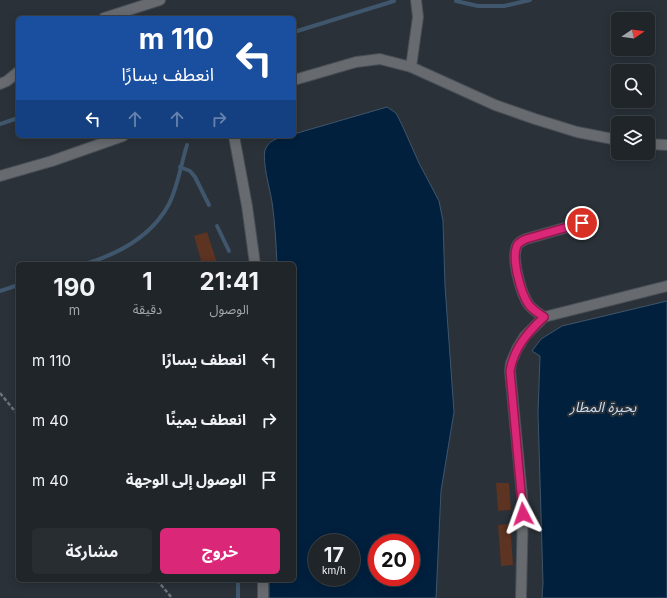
<!DOCTYPE html>
<html lang="ar">
<head>
<meta charset="utf-8">
<style>
	body { margin:0; font-family:Inter,"Noto Sans Arabic",sans-serif; background:#282d32; color:#f1f3f6; direction:rtl; height:100vh; display:flex; flex-direction:column; font-size:15px; white-space:nowrap }
	* { box-sizing:border-box; margin:0 }
	p { font-size:13px; color:#a2a5a8 }
	.icon { flex:none; width:22px; height:22px; fill:none; stroke:currentColor; stroke-width:2; stroke-linecap:round; stroke-linejoin:round }
	.map { position:relative; flex:1; overflow:hidden; direction:ltr }
	.side { position:absolute; left:16px; top:262px; width:280px; height:320px; display:flex; flex-direction:column; background:#20252a; border-radius:6px; box-shadow:0 2px 10px #0003,0 0 0 1px #3d4247; direction:rtl }
	.side>* { flex:none }
	.hud { position:absolute; left:16px; top:16px; width:280px; height:122px; border-radius:6px; box-shadow:0 2px 10px #0003,0 0 0 1px #3d4247; direction:rtl; background:#1a4fa0; color:#fff; overflow:hidden }
	.needle { width:26px; rotate:77deg }
	.buttons { position:absolute; left:611px; top:12px; display:grid; gap:8px }
	.buttons a { display:grid; place-items:center; width:44px; height:44px; border-radius:6px; background:#20252a; box-shadow:0 2px 10px #0003,0 0 0 1px #3d4247; font-size:20px }
	.speed { position:absolute; left:308px; top:534px; display:flex; gap:8px; font-size:20px; font-weight:700; text-align:center }
	.speed>* { display:grid; place-content:center; width:52px; height:52px; border-radius:50%; background:#20252a; box-shadow:0 2px 10px #0003,0 0 0 1px #3d4247; line-height:1 }
	.speed small { font-size:10px; font-weight:400 }
	.speed .limit { border:6px solid #d22; background:#fff; color:#111 }
	.pin { position:absolute; display:grid; place-items:center; width:34px; height:34px; color:#fff; margin:-17px; border:2px solid #fff; border-radius:50%; box-shadow:0 1px 4px #0007 }
	.me { position:absolute; width:44px; margin:-22px; rotate:356deg; stroke-linejoin:round; filter:drop-shadow(0 0 3px #0008) }
	.turn { display:flex; align-items:center; gap:14px; height:84px; padding:0 16px; font-size:18px }
	.turn .icon { width:52px; height:52px; stroke-width:2.5 }
	.turn b { display:block; font-size:28px; line-height:34px }
	.lanes { display:flex; align-items:center; height:38px; padding:0 16px; background:#0003; justify-content:center; gap:20px; direction:ltr }
	.lanes .off { opacity:.35 }
	.eta { display:flex; justify-content:space-evenly; align-items:center; height:68px; text-align:center }
	.eta b { font-size:24px; font-weight:700; line-height:28px }
	.primary-button { display:flex; gap:8px; margin-top:auto; padding:8px 16px }
	.primary-button a { flex:1; height:46px; border-radius:6px; background:#db2777; color:#fff; font-size:16px; font-weight:700; line-height:46px; text-align:center }
	.primary-button a+a { background:#282d32; color:#f1f3f6 }
	ul { padding:0; list-style:none }
	li { display:flex; align-items:center; gap:12px; height:60px; padding:0 16px }
	li div { flex:1 }
	li b { display:block; font-size:15px }
	li em { font-style:normal }
	.map>svg:first-child { display:block }
	.water { fill:#01203e; stroke:#3f566c; fill-rule:evenodd }
	.lines { fill:none; stroke-linecap:round; stroke-linejoin:round }
	.stream { stroke:#3f566c; stroke-width:4 }
	.building { fill:#5d3322 }
	.minor-casing { stroke:#484e55; stroke-width:12 }
	.path { stroke:#6c7278; stroke-width:2.5; stroke-dasharray:4 2; stroke-linecap:butt }
	.minor { stroke:#676a6e; stroke-width:10 }
	.route-casing { stroke:#8e194d; stroke-width:10 }
	.route { stroke:#db2777; stroke-width:7 }
	.labels { text-anchor:middle; stroke-width:4; stroke-linejoin:round; paint-order:stroke }
	.water-label { font-size:14px; font-style:italic; fill:#c9def5; stroke:#2a3138 }
</style>
</head>
<body>
<div class="map">
<svg width="667" height="598" viewBox="0 0 667 598">
	<rect width="100%" height="100%" fill="#2a3138"/>
	<!-- water -->
	<g class="water">
		<path d="M387,107l9,6 7,14 16,36 20,38 4,20 2,65 9,126 -13,79 -5,107h-167v-18h25v-316h-17c-1,-21 -2,-41 -5,-62 -2,-13 -10,-40 -7,-52 4,-12 19,-14 29,-14v-2zM317,543h34v34h-34zM377,543h34v34h-34z"/>
		<path d="M667,301v297h-125l1,-15 -5,-170 2,-57 -8,-5 9,-12 21,-13z"/>
	</g>
	<g class="lines">
		<!-- stream -->
		<g class="stream">
			<path d="M456,1l22,5h26l26,-6"/>
			<path d="M294,32l100,-31"/>
			<path d="M0,124l18,-6"/>
			<path d="M180,167l10,4 5,6 14,28"/>
			<path d="M217,226l12,25"/>
			<path d="M85,264c33,-10 67,-28 84,-60 9,-18 12,-40 18,-59"/>
			<path d="M0,291l18,-6"/>
			<path d="M238,580v18"/>
		</g>
	</g>
	<!-- building -->
	<g class="building">
		<path d="M207,232l10,31 -28,1 12,-4 -7,-24z"/>
		<path d="M496,483h13l2,27 -13,1z"/>
		<path d="M510,524l3,41 -12,1 -3,-41z"/>
	</g>
	<g class="lines">
		<defs>
			<g id="minor">
				<path d="M104,18l56,-18"/>
				<path d="M411,67l7,-50 -2,-17"/>
				<path d="M294,80l62,-18 24,-3 31,8 84,38 40,14 42,13 41,8"/>
				<path d="M0,84l7,-3 11,-9"/>
				<path d="M234,136l13,70 8,58"/>
				<path d="M648,144l19,1"/>
				<path d="M0,176l52,-15 71,-25"/>
				<path d="M544,317c-6,-4 -11,-7 -15,-12 -8,-11 -19,-49 -11,-61 2,-2 5,-4 8,-5l56,-16"/>
				<path d="M263,598v-18"/>
				<path d="M521,598l2,-92 -13,-135 1,-8 6,-14 8,-13 19,-19 123,-31"/>
			</g>
		</defs>
		<!-- minor casing -->
		<use href="#minor" class="minor-casing"/>
		<!-- path -->
		<g class="path">
			<path d="M0,393l18,22"/>
			<path d="M157,580l15,18"/>
		</g>
		<!-- minor -->
		<use href="#minor" class="minor"/>
	</g>
	<g class="lines">
		<defs>
			<path id="route" d="M523,514l-13,-143c4,-23 17,-38 34,-54 -6,-4 -11,-7 -15,-12 -8,-11 -19,-49 -11,-61 2,-2 5,-4 8,-5l56,-16"/>
		</defs>
		<!-- route casing -->
		<use href="#route" class="route-casing"/>
		<!-- route -->
		<use href="#route" class="route"/>
	</g>
	<g class="labels">
		<!-- water labels -->
		<g class="water-label">
			<text x="603" y="412">بحيرة المطار</text>
		</g>
	</g>
</svg>
<div class="buttons">
<a><svg class="needle" viewBox="-14 -14 28 28"><path d="M0-13l5 13h-10z" fill="#e53935"/><path d="M0 13l5-13h-10z" fill="#a2a5a8"/></svg></a>
<a><svg class="icon" aria-label="search" viewBox="0 0 24 24"><circle cx="10" cy="10" r="6"/><path d="M15 15l6 6"/></svg></a>
<a><svg class="icon" aria-label="layers" viewBox="0 0 24 24"><path d="M12 4l9 5-9 5-9-5zM3 14l9 5 9-5"/></svg></a>
</div>
<div class="speed"><div>17<small>km/h</small></div><div class="limit">20</div></div>
<div class="pin" style="left:582px;top:223px;background:#d93025"><svg class="icon" aria-label="arrive" viewBox="0 0 24 24"><path d="M6 21V4h12l-3 4 3 4H6"/></svg></div>
<svg class="me" style="left:523px;top:514px" viewBox="-20 -20 40 40"><path d="M0-17L14 15 0 8-14 15z" fill="#db2777" stroke="#fff" stroke-width="4"/></svg>
<div class="hud">
<div class="turn"><svg class="icon" aria-label="left" viewBox="0 0 24 24"><path d="M17 20v-9H6M10 6l-5 5 5 5"/></svg><div><b>110 m</b>انعطف يسارًا</div></div>
<div class="lanes"><svg class="icon" aria-label="left" viewBox="0 0 24 24"><path d="M17 20v-9H6M10 6l-5 5 5 5"/></svg><svg class="icon off" aria-label="ahead" viewBox="0 0 24 24"><path d="M12 20V5M6 11l6-6 6 6"/></svg><svg class="icon off" aria-label="ahead" viewBox="0 0 24 24"><path d="M12 20V5M6 11l6-6 6 6"/></svg><svg class="icon off" aria-label="right" viewBox="0 0 24 24"><path d="M7 20v-9h11M14 6l5 5-5 5"/></svg></div>
</div>
<section class="side">
<div class="eta">
<div><b>21:41</b><p>الوصول</p></div>
<div><b>1</b><p>دقيقة</p></div>
<div><b>190</b><p>m</p></div>
</div>
<ul>
<li><svg class="icon" aria-label="left" viewBox="0 0 24 24"><path d="M17 20v-9H6M10 6l-5 5 5 5"/></svg><div><b>انعطف يسارًا</b></div><em>110 m</em></li>
<li><svg class="icon" aria-label="right" viewBox="0 0 24 24"><path d="M7 20v-9h11M14 6l5 5-5 5"/></svg><div><b>انعطف يمينًا</b></div><em>40 m</em></li>
<li><svg class="icon" aria-label="arrive" viewBox="0 0 24 24"><path d="M6 21V4h12l-3 4 3 4H6"/></svg><div><b>الوصول إلى الوجهة</b></div><em>40 m</em></li>
</ul>
<div class="primary-button"><a>خروج</a><a>مشاركة</a></div>
</section>
</div>
</body>
</html>
